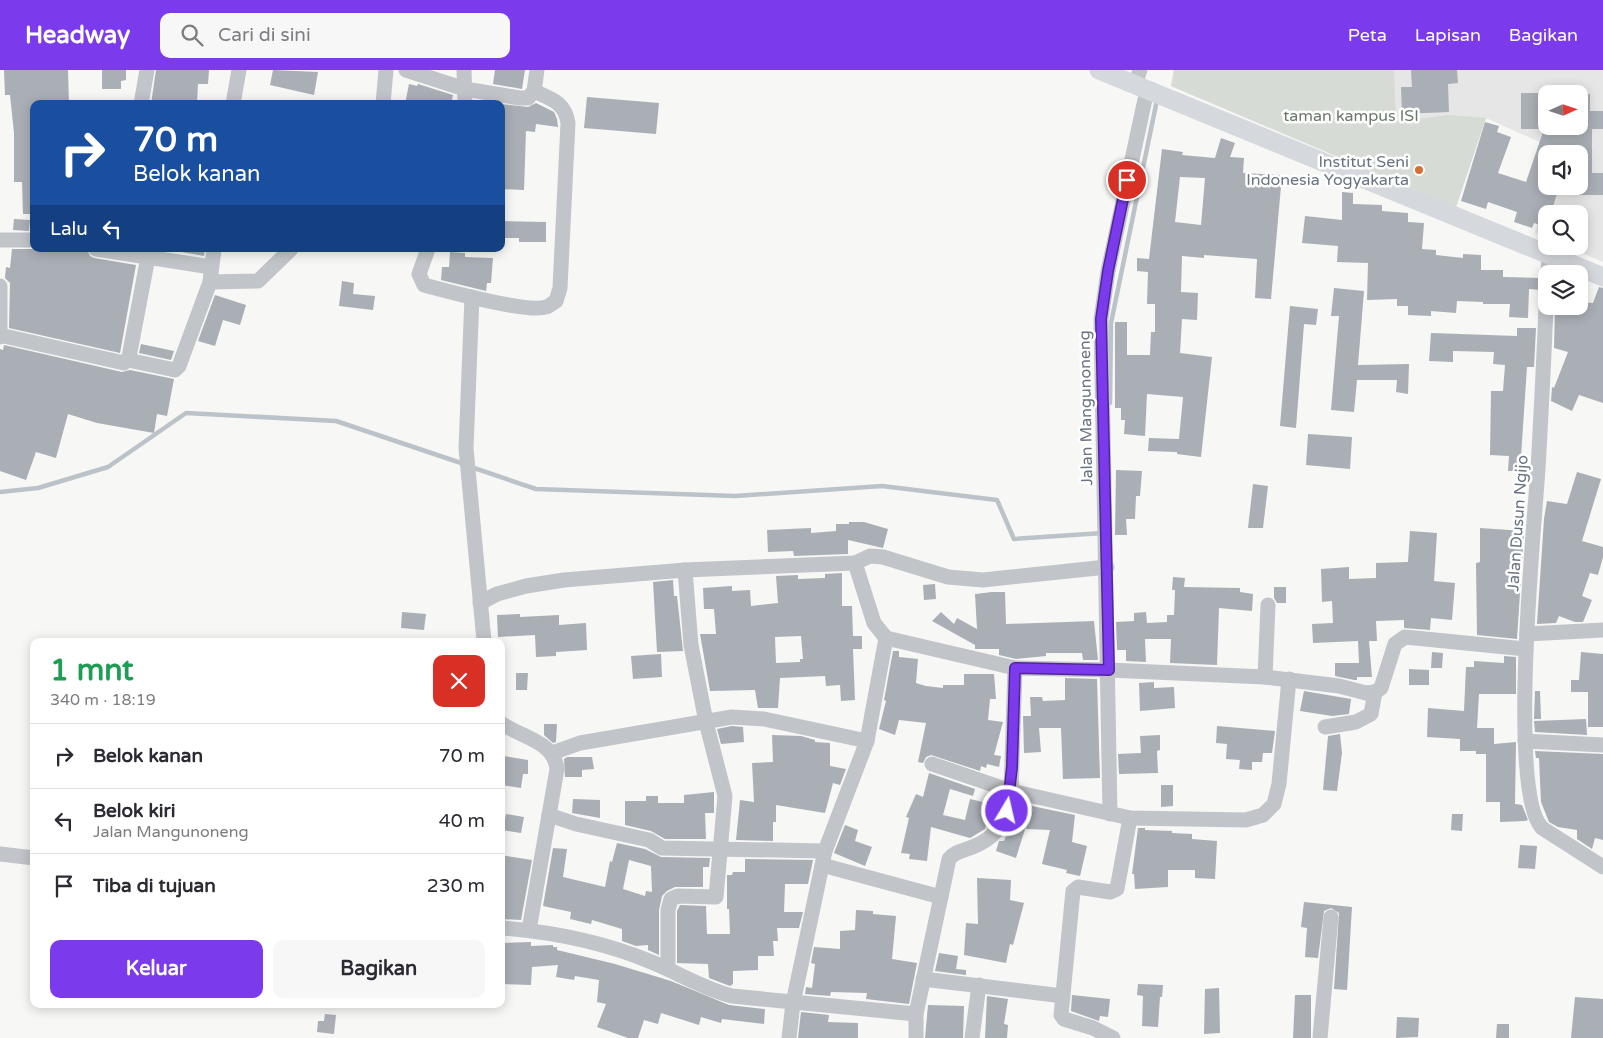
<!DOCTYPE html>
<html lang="id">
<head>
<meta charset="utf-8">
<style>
	body { margin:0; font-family:"Varela Round",sans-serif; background:#f7f7f7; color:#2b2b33; height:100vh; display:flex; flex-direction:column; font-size:19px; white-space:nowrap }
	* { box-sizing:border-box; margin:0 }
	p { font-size:16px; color:#7c7c81 }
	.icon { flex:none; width:28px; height:28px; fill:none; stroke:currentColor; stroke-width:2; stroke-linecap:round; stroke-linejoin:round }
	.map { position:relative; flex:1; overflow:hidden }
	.drawer { position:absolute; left:30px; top:568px; width:475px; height:370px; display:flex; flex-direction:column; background:#fff; border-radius:10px; box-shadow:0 2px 12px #0003 }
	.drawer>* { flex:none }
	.guide { position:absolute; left:30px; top:30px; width:475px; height:152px; border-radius:10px; box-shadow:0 2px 12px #0003; background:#1a4fa0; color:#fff; overflow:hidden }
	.needle { width:32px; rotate:87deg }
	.fabs { position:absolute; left:1538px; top:15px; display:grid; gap:10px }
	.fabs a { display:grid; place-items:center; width:50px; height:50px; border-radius:10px; background:#fff; box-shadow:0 2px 12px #0003; font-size:25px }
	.pin { position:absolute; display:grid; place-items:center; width:42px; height:42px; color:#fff; margin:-21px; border:2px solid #fff; border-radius:50%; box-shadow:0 1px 5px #0007 }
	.me { position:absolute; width:55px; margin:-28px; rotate:9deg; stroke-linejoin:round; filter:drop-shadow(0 0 4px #0008) }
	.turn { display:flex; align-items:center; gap:18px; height:105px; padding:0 20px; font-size:22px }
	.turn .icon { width:65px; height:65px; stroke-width:2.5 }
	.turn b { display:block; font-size:35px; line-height:42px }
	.then { display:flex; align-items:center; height:48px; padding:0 20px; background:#0003; gap:10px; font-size:19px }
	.round { display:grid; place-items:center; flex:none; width:52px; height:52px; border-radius:10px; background:#f7f7f7 }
	.overview { display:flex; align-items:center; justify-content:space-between; height:85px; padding:0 20px }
	h1 { font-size:30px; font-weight:800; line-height:38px; color:#1e9e55 }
	.action { display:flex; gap:10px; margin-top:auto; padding:10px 20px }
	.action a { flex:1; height:58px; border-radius:10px; background:#7c3aed; color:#fff; font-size:20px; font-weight:800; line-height:58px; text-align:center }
	.action a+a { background:#f7f7f7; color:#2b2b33 }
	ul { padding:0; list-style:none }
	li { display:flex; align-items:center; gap:15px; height:65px; padding:0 20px; border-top:1px solid #e1e1e2 }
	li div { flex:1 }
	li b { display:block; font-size:19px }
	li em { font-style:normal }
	header { display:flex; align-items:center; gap:30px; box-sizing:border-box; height:70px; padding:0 25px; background:#7c3aed; color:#fff }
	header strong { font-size:24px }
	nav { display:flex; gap:28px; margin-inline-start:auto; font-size:18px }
	.search { width:350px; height:45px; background:#f7f7f7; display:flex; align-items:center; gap:12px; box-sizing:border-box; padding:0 18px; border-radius:10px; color:#7c7c81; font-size:19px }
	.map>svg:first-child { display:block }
	.built { fill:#e5e6e5; fill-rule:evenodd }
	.green { fill:#d6dcd5 }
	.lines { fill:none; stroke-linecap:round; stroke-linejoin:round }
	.stream { stroke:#bbc3c9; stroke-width:4.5 }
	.building { fill:#a9afb5; fill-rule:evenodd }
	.minor { stroke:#c1c4c8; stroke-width:15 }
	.major { stroke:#d5d8dc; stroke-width:19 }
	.route-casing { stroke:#51269a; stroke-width:12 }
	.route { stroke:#7c3aed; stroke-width:9 }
	.poi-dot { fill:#d46f38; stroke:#fff; stroke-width:2 }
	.labels { text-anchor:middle; stroke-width:5; stroke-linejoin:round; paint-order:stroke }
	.park-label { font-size:16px; fill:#697b67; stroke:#fff }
	.poi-label { font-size:16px; fill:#697583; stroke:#fff; text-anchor:end }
	.street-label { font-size:16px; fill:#697583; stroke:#fff }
</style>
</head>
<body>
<header>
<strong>Headway</strong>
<div class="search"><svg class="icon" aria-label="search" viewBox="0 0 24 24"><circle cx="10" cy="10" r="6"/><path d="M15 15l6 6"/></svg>Cari di sini</div>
<nav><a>Peta</a><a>Lapisan</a><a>Bagikan</a></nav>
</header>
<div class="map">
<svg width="1603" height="968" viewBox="0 0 1603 968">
	<rect width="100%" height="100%" fill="#f7f7f5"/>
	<!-- built -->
	<path class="built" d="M1174,0h429v192l-38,-16h14v-32h-33v24l-11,-5 11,-47h33v-32l-24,-5 -69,-31 -30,89 -285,-121zM1546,24h33v32h-33z"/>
	<!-- green -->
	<path class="green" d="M1174,0h220l2,51 54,-6 36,3 -30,89 -285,-121z"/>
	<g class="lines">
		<!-- stream -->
		<g class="stream">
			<path d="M1110,333l1,-80 46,-223"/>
			<path d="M471,397l65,22 199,7 147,-10 115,14 17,39 89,-6"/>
			<path d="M0,422l38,-4 70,-21 78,-54 150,8 128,43"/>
		</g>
	</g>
	<!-- building -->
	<g class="building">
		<path d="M4,0h64l1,34h-36l1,9 -4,1 2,26h2v74h-11l-1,-32h-8v-49l-4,-38h-5z"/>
		<path d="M102,0h24v10l-5,1v8h-19z"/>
		<path d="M156,0h53l-1,14h-10l-1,18 -46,2z"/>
		<path d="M273,0l45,2 -4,23 -44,-10z"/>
		<path d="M495,0h30l-3,19 -29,-5z"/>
		<path d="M1411,0h46l1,13 -10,1 1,28 -47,2 -1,-27h11z"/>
		<path d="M409,14l8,2 1,-2 35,11 -2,9h-46z"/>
		<path d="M1521,23h25v33h33v-32h11v17h13v18h-11v44h11v22h-24v-41h-33v16l-5,16h18l-8,28h-5v13l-12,-4 -2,5 -18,-6 3,-10 -29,-10 -2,7 -25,-8 24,-79 14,4 -2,6 14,5 -13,36 28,9 18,-53h-23z"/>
		<path d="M587,27l72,6 -3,31 -72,-6z"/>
		<path d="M536,33l18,9 3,7 1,8 -22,-3 -1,8 -9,-1 -2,59 -23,-1 4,-59h-4v-26l27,3z"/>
		<path d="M1221,68l14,5 -5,14 14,1 -1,15 39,2 -11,124 -16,-1 2,-39 -53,-4v3l-22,-2 -1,36 17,1 -1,27 -15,-1 -2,34 32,4 -11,100 -24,-3v-2l-29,-1 1,-13 30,1 4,-42 -36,-3 -2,42 -21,-2 1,-14h-4v-12h-6v-86h12v33h23l1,-23h4v-28h-8l1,-32 -11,-1v-13l12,1 13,-110 21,3 -1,3 33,3zM1180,107l25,1 -4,47 -26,-3z"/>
		<path d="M1342,122l11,1v11l29,1v6l26,2v9l16,1 -2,26 14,1v5l27,3v-4l18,1v15h22v7l37,1v12l-11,-1 -1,29 -19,-1 1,-13h-27v-2l-26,-1 -1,12 -25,-2v5l-23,-1v-9h-11v-7l-30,1 1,-37 -31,-1 1,-16 -36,-3 3,-27 37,4z"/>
		<path d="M14,149l16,1 -1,11 -16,-1z"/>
		<path d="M501,151l45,1v20h-27v-4h-18z"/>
		<path d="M12,179h56l19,2v-2l3,7 4,2 42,7 -16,88 -111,-25 1,-45 -5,-5 1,-11 4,1z"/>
		<path d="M165,179h40l-1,7z"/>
		<path d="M450,182l15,1v4l28,1 -2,25h-4l-1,8 -45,-11 1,-13h7z"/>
		<path d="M342,211l12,2 -1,11 22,2 -2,14 -34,-4z"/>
		<path d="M1599,217l4,1v115l-24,-8 -7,16 -21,-10 1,-14 2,1 14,-36 -14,-4 1,-42h24v-4l14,1z"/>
		<path d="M1334,218l30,3 -6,74 51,-1 -1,30 -12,-2 1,-12h-40l-3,32 -23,-2 8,-94h-8z"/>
		<path d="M215,225l31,10 -6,20 -17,-5 -8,26 -17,-5z"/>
		<path d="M1290,236l28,3 -2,16 -12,-1 -8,104 -16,-2z"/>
		<path d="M1517,258h19l-2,39h-7l-7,104h-12l1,-15 -19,-1 1,-64h12l2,-26 -12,-1 1,-12 -41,-1v11l-24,-1 2,-28 86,3z"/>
		<path d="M141,274l33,7 -3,9 -32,-7z"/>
		<path d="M4,275l118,27 8,-2 44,9 -7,37 -10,-2 -3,19 -57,-10 -29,-9 -12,44 -20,-6 -10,28 -26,-9v-122l3,1z"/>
		<path d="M1308,364l44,3 -2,32 -44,-4z"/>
		<path d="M1116,400l26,1 -2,25h-4l-1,23h-9l1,16h-12z"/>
		<path d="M1577,402l24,7 -19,62 21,6v10l-5,18 -8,-2 -8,23 10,4 -9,22h-8l-16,-6 -3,7 -19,1 7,-105 3,-18 20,3z"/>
		<path d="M1253,414l15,2 -5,42h-15z"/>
		<path d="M849,452h15l24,7 -5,19 -35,-8v14l-54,2 -1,-5 -25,1 -1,-22 44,-2v5l25,-2v-7h13z"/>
		<path d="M1480,458l44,3 -7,108 -40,-4 -1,-72 4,-1z"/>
		<path d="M1410,461l27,2 -3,48 21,2 -3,37 -21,-2 -1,12 -26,-2v-8l-28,1 1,20h-8l3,36h-15v3h-3l-19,-4v-13h24l-1,-22 -45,2 -1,-19 21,-1 -1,-22 -10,1 -1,-33 28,-2v12l27,-1v-15l32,-1z"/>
		<path d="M842,503v33h10l1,30h9v13h-9l2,51 -14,1 -1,-16 -14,1 -1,-10 -45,2 -2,30h-20l-3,-18 -45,1 -10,-57h16l-2,-25h-10l-1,-21 29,-2v5l18,-1 1,16 27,-3 -2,-27 22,-1v4l27,-1v-4zM801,566l2,23h-3v3l-24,1 -1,-26z"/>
		<path d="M1173,507l12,1 -1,9 56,1v4l13,2 -1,17 -33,-3 -2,57 -47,-2 1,-24h-26l1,23 -20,-1v-11h-9l-1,-28 18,-1v-8l12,-1 1,11 20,-1v-7h7l1,-25h-3z"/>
		<path d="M673,510l1,16h3l6,55 -26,1 -4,-70z"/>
		<path d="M935,514l1,15 -12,1 -1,-15z"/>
		<path d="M1274,517h12v16h-9l-3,-5z"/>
		<path d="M992,522h13l1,32 88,-3 4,39h-15l-1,-7h-36v3l-30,3 -17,-4v-6h-24v-4l-43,-24 9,-9 13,12 3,-6 20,11 -2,-35z"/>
		<path d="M402,542l24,2 -2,16 -23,-2z"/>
		<path d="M520,544v3l39,-2v10l27,-2 1,27 -31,2v4l-20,1 -1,-22 -37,2 -1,-22z"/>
		<path d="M893,581h6v6l19,2 -2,24 10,3 17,2v-3h21v-11h30l2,25h-6l-2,21 15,2 -9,33 7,1 -2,11 -12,-3 -1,4 -5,-2 -1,5 -49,-16 -5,2 -3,6 -5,-1 8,-39 -27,-3 -4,15 -16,-6 7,-28 -2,-1z"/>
		<path d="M1432,582l11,1 -1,15h-11z"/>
		<path d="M1581,582l22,2v73h-15v-35h-17v-12h8z"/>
		<path d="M661,584l1,23 -29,2 -2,-23z"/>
		<path d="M1504,586l12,1v37h-37l-2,34h17v16l22,-2 -1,62 7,1 6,15 -3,1 -25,1v-20h-14v-48h-10v-3h-16v-12l-33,-2 1,-29 36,3 2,-44h8v-6l30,2z"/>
		<path d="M1409,599l20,1v15h-20z"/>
		<path d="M516,603h12l-1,17h-11z"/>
		<path d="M1065,608l32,1 3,99 -37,1 -2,-51h-22l2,24 -17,1 -1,-37h8l-1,-19h12l1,4 22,-1z"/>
		<path d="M1154,612v6l20,-1 1,21 -35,3 -1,-28z"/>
		<path d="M1304,621l47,8 -2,15 -17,2 -32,-5z"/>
		<path d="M1535,621h5l1,28h-7z"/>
		<path d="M1586,649l1,16 -52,-3 -1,-11z"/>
		<path d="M544,654h13l-1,18 -3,1 -9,-8z"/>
		<path d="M732,656l11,1 1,15 -23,2 -4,-15z"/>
		<path d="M1217,656l58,5 -3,22h-9l-1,9h-10v8l-13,-1 1,-9 -14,-1 1,-15 -11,-1z"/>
		<path d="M1340,664l2,19 -5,38 -14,-1 5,-54z"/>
		<path d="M772,665l29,1 14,4v2l15,1v23l16,3 -6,16 -7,-2 -8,30 -49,-8v17h-3v19l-37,-1 4,-40 14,2 -2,-39 21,-1z"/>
		<path d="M1160,665v15l-3,1 1,22 -39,1 -1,-20 23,-1 -1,-17z"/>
		<path d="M1535,681l68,3v86l-8,-2 -3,11 -15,-10v-9l-19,-3 -9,-5 -8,-20 -2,-44h-3z"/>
		<path d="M503,686l25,4v14h-5l-2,14 -20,-3z"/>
		<path d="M567,687h25l2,12 -12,1v7h-17l-1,-18z"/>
		<path d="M929,703l46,16 -2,7 -23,-7 -7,26 22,5 5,-21 21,5 -6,25 -15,9 -39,-11 -4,34 -18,-2 1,-5 -9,-1 8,-35 -3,-1 10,-23 7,3z"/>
		<path d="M1161,715h12v21l-12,1z"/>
		<path d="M714,722v21h-9l1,26h-41l-14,-8 -26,-6v-24h21v-5h12v7h26v-8z"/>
		<path d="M573,729l27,1v18l-28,-5z"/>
		<path d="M1027,735l48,10 -3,27 15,4 -7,30 -14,-3 1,-3 -25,-6 8,-34 -24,-1z"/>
		<path d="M506,744l18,3 -3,16 -20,-3v-12l4,1z"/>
		<path d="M1452,744h11l-1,17 -11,-1z"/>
		<path d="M1012,752l14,4 -10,32 -20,-7 3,-10h5z"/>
		<path d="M845,755l13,5 -3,11 17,6 -7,19 -31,-13z"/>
		<path d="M1138,758h7v2l27,1v2l20,1v5l25,2 -2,38 -20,-1v-8h-27v17l-33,2 -1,-15h-2z"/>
		<path d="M617,773l28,6 16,8 49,1 -1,9h-6v20h-28l-8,4 -5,5 -3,14v45l-11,-5v-5l-12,1 -14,-5v-12l-30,-9 -1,4 -21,-5 1,-7 -28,-6 10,-58 14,1 -4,28 42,10 5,-26 2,1zM629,790l22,6 1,26 -6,-1 -1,5 -22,-7z"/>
		<path d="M1520,775l17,1 -2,23 -17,-1z"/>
		<path d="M501,785l31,5 -11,60 -20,-1z"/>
		<path d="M745,789l68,1 -5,24h-23l-1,28h19l-4,16h-22l1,13h-5l1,15h-16v14l-25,1v13l-3,2 -21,-8 -1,-14 -31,-1v-52l3,-6 26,1 1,28h23l-1,-25h-2v-34h5l1,-3h12z"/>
		<path d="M977,808l34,2 -1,20 14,3 -11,42 -3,-1 -4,19 -42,-8 2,-32 12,1z"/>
		<path d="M1304,832l48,5 -5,83 -13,-1 5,-76 -8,-5 -7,3 -6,47 -13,-1 2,-29 -6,-1z"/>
		<path d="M856,840l17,1v3l23,2 -4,43 25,4 -8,41 -43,-5 1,-6 -36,-1 -1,4 -25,-2 1,-7 6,1 3,-24 -4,-1 3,-16 26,2v-18l15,-1z"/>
		<path d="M531,872v4l22,-1v2h4v3l58,14 56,17 58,24 36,4 -1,15 -42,-5 -1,4 -20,-6 -2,8 -38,-12 -3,11 -14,-4 -6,18h-10l-31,-11 9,-23 -9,-2 2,-22 -24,-4 -1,4 -18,-3 2,-12 -26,2 -1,18 -30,-1v-41z"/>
		<path d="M939,883l19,3 -2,13 10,1v5l-31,-4z"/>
		<path d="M1138,914l25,1 -1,12h-2l-2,30 -16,-1 1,-30 -6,-1z"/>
		<path d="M1219,918l1,45 -16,1 1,-45z"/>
		<path d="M1072,925l38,4 -2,18 -8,-1 -1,5 -28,-10z"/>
		<path d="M1295,925h16v43h-18z"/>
		<path d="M987,926l21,3 -4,25 4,1 -1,13h-22z"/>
		<path d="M1575,927l28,2v39h-32z"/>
		<path d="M928,935l36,1 -1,32h-38z"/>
		<path d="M801,942l28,3 -1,7 30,1v15h-60z"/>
		<path d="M325,944l11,1 -2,19 -17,-2 1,-11h6z"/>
		<path d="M1397,947l22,1 -1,19 -22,1z"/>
		<path d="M1497,954h12v14h-13z"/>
	</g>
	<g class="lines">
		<!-- minor -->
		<g class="minor">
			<path d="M406,0l59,19 55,9h8l6,-7 3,-21"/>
			<path d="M464,0l1,34"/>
			<path d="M1135,15l5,-15"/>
			<path d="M141,34l6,-34"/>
			<path d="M233,34l6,-34"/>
			<path d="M383,34l3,-34"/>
			<path d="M0,170h34"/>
			<path d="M96,179l115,18"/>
			<path d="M428,179l-9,25 5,11c22,6 104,28 122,22 3,-1 7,-4 10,-6l4,-13 8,-165c-3,-21 -17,-24 -34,-32"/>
			<path d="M1548,204l1,-19"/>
			<path d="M210,212l48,-1 33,-32"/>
			<path d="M0,216v51"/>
			<path d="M472,227l-6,151 18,193"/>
			<path d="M1546,236c-2,54 -5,109 -8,163 -4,59 -30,324 4,359l61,39"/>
			<path d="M0,265l124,28 5,-6 19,-100"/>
			<path d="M128,290l47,10 4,-4 31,-84 4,-33"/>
			<path d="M855,493l19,60 12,15 129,30 94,2 156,7 74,9 27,7 9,-1 6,-4 14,-44 10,-7 121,12"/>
			<path d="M480,533l17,-9 29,-8 38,-6 121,-10 170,-7 15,-7 13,1 65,20 35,3 124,-13"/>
			<path d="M1527,564l76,-4"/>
			<path d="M1265,607l3,-72"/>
			<path d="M501,653c21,15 53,18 56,46l-28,161"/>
			<path d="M1325,657l31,-5 15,-8 4,-22"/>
			<path d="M1525,671l78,4"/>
			<path d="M552,683l28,-10 152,-26 32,2 103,22"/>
			<path d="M932,694l79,27 119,27 116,2 17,-5 11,-11 5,-20 10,-105"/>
			<path d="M1110,744l-9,-495 7,-48 39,-181"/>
			<path d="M549,745l27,9 73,16 13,8 163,3"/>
			<path d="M0,784l34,4"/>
			<path d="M822,795l119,32"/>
			<path d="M501,858c54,4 103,14 153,35 26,11 51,26 78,33l184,18"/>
			<path d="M668,899v-59l3,-11 7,-3 38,1 9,-101 -19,-74 -15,-77 -6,-75"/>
			<path d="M923,909l140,17"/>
			<path d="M789,968l4,-35 32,-152 42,-110 19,-103"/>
			<path d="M916,968v-24l33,-155c5,-7 13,-8 21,-11 30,-11 35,-27 41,-57l4,-123"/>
			<path d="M972,968l7,-53"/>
			<path d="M1113,968l-20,-10 -29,-9 -3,-4 12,-124 5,-4 32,5 7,-3 13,-71"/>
			<path d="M1320,968l11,-121"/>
		</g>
		<!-- major -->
		<path class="major" d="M1099,0l504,207"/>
	</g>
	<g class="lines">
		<defs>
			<path id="route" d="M1007,741l5,-44 3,-99 94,2 -8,-351 7,-48 19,-91"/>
		</defs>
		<!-- route casing -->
		<use href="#route" class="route-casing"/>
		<!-- route -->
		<use href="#route" class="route"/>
	</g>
	<!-- markers -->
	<circle class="poi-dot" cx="1419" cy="100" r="5"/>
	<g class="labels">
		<!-- park labels -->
		<g class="park-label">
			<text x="1351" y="51">taman kampus ISI</text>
		</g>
		<!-- poi labels -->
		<g class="poi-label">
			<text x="1409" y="97">Institut Seni<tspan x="1409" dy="18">Indonesia Yogyakarta</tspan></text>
		</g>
		<!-- street labels -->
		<g class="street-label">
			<text transform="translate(1085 338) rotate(-91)" y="6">Jalan Mangunoneng</text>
			<text transform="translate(1517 453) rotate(-86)" y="6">Jalan Dusun Ngijo</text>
		</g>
	</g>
</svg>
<div class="fabs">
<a><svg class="needle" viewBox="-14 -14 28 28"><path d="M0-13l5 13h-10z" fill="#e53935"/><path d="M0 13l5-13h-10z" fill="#7c7c81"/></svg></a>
<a><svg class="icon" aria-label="sound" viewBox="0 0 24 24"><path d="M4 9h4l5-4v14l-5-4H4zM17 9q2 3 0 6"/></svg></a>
<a><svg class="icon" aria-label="search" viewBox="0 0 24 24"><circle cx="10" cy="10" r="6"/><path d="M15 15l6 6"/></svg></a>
<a><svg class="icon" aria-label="layers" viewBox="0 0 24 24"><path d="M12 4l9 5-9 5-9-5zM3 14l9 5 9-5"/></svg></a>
</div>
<div class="pin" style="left:1127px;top:110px;background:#d93025"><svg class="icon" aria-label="arrive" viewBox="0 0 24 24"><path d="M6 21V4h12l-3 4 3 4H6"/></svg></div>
<svg class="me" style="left:1007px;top:741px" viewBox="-20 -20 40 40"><circle r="17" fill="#7c3aed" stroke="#fff" stroke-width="3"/><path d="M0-11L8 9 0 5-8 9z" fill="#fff"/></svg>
<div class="guide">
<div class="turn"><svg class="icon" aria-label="right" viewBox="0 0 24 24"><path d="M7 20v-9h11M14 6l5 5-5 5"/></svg><div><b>70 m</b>Belok kanan</div></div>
<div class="then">Lalu<svg class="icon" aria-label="left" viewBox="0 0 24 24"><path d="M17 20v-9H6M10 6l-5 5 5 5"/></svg></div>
</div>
<section class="drawer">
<div class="overview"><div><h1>1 mnt</h1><p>340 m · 18:19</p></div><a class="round" style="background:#d93025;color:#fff"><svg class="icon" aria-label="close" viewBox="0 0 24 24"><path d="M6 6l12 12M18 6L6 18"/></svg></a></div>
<ul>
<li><svg class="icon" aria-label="right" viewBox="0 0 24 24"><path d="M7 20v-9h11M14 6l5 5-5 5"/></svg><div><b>Belok kanan</b></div><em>70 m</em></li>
<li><svg class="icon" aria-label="left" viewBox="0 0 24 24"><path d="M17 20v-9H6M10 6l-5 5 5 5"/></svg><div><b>Belok kiri</b><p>Jalan Mangunoneng</p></div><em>40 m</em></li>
<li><svg class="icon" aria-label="arrive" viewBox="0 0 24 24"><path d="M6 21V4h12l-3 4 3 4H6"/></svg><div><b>Tiba di tujuan</b></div><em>230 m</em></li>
</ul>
<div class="action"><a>Keluar</a><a>Bagikan</a></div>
</section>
</div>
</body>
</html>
